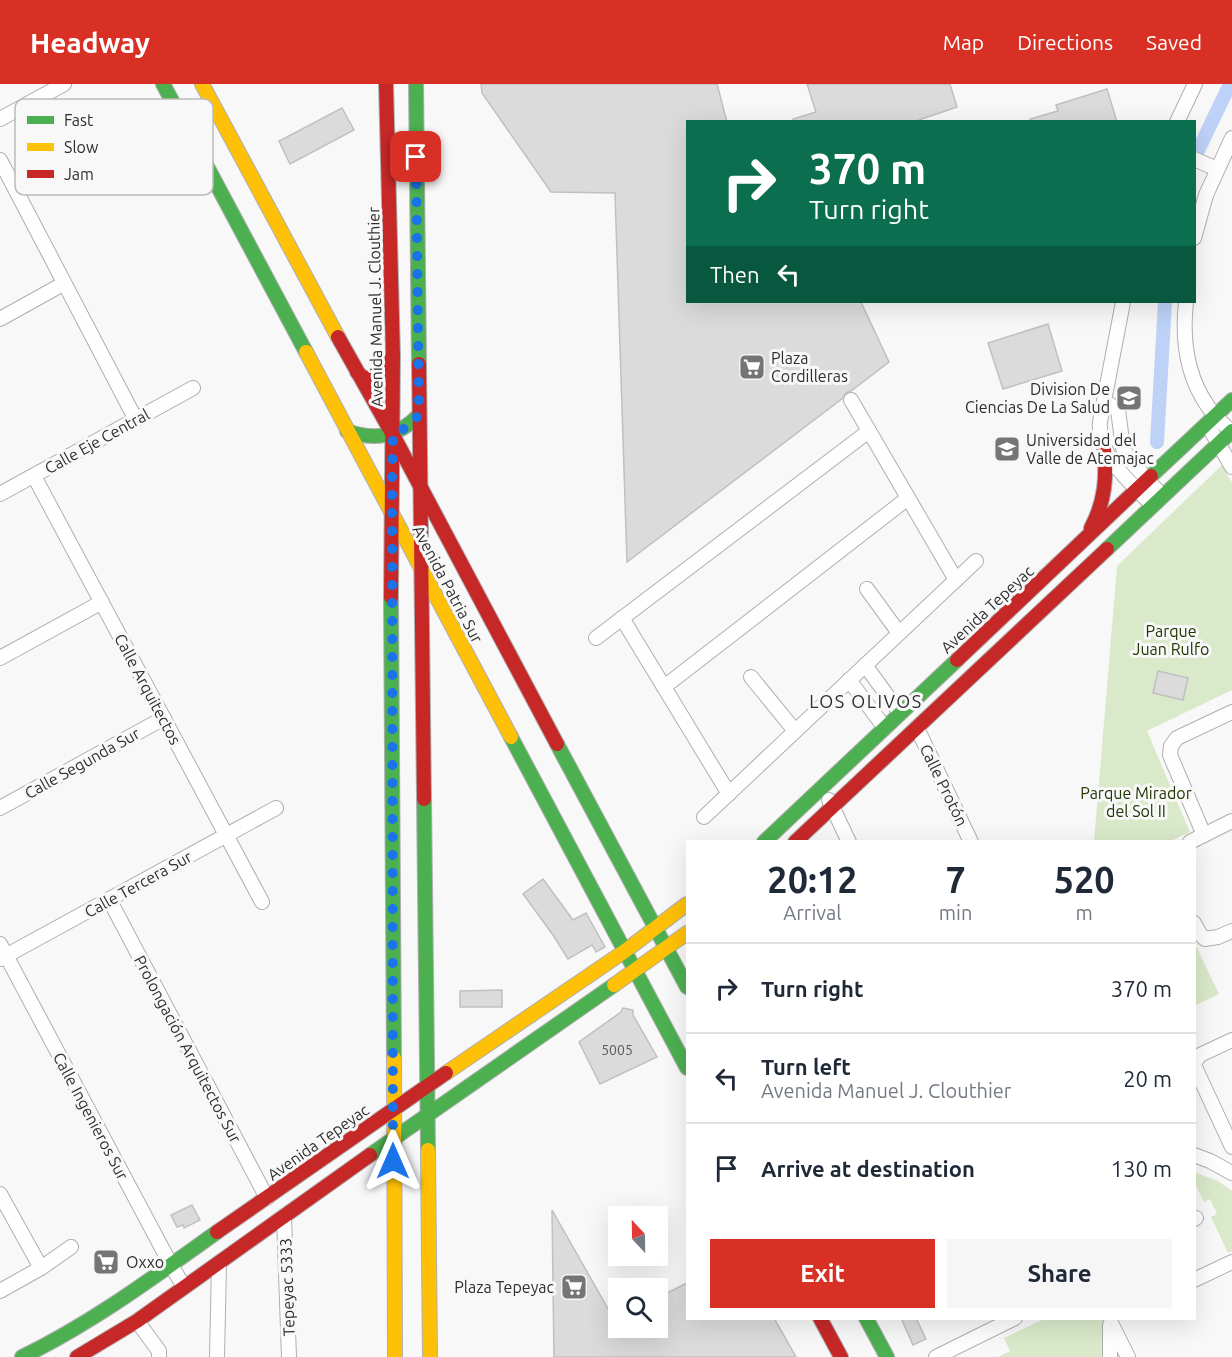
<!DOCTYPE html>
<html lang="en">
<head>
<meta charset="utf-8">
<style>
	body { margin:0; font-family:Ubuntu,sans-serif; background:#f6f6f7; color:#1f2937; height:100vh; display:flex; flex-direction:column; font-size:22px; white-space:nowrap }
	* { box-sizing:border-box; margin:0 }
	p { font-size:20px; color:#747a83 }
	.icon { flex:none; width:33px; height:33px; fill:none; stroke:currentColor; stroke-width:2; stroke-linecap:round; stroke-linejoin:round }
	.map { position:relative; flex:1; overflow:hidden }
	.drawer { position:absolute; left:686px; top:756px; width:510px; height:480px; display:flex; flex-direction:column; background:#fff; border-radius:0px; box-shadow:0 6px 24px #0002 }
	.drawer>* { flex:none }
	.banner { position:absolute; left:686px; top:36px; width:510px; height:183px; border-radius:0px; box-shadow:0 6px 24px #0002; background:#0b6e4f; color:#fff; overflow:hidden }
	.needle { width:39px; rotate:338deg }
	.tools { position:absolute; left:608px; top:1122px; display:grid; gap:12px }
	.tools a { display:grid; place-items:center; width:60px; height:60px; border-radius:0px; background:#fff; box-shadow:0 6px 24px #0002; font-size:30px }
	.pin { position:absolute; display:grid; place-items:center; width:51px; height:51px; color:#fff; margin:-26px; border-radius:12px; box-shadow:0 3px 9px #0006 }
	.me { position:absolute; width:66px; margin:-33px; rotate:0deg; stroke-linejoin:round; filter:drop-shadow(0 0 4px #0008) }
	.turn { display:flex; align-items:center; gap:21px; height:126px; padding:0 24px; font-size:27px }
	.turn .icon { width:78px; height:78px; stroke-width:2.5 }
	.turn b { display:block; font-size:42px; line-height:51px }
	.then { display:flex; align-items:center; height:57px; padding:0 24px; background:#0003; gap:12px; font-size:22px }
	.eta { display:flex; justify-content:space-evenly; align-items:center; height:102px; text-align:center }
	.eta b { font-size:36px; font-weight:700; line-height:42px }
	.primary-button { display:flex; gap:12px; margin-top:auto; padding:12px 24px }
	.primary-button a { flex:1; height:69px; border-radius:0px; background:#d93025; color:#fff; font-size:24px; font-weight:700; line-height:69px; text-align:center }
	.primary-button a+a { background:#f6f6f7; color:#1f2937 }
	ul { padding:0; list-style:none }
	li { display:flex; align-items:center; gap:18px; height:90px; padding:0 24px; border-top:2px solid #e0e1e3 }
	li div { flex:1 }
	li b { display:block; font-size:22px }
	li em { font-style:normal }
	header { display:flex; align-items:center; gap:36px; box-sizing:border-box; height:84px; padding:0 30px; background:#d93025; color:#fff }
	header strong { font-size:28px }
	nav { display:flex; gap:33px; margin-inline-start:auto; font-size:21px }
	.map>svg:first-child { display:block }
	.green { fill:#dae9ca }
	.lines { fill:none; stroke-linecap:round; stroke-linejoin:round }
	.canal { stroke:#bed2f8; stroke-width:14 }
	.building { fill:#dbdbdb; stroke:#c0c0c0; stroke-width:1.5 }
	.street-casing { stroke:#afafaf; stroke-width:16 }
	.fast-casing { stroke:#afafaf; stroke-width:16 }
	.slow-casing { stroke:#afafaf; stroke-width:16 }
	.jam-casing { stroke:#afafaf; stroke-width:16 }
	.street { stroke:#fefefe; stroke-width:14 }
	.fast { stroke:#4caf50; stroke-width:14 }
	.slow { stroke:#ffc107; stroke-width:14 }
	.jam { stroke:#c62828; stroke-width:14 }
	.route { stroke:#1a73e8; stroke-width:10; stroke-dasharray:0 18 }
	.labels { text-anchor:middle; stroke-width:6; stroke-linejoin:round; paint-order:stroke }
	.number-label { font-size:14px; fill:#595959 }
	.street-label { font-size:16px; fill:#2e2e2e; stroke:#f8f8f9 }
	.poi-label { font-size:16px; fill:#2e2e2e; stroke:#f8f8f9; text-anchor:start }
	.park-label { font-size:16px; fill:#223600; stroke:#f8f8f9 }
	.neighbourhood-label { font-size:18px; letter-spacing:1.5px; fill:#2e2e2e; stroke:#f8f8f9 }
	.key { fill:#f8f8f9; stroke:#bbbbbc; stroke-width:1.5 }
	.key-label { font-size:16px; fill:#2e2e2e }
</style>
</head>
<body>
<header>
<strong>Headway</strong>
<nav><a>Map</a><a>Directions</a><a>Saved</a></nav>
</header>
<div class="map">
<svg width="1232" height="1273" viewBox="0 0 1232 1273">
	<rect width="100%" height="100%" fill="#f8f8f9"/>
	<!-- green -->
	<g class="green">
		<path d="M1222,381l10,18v207l-85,41 43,101 -19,9 -77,1 23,-276z"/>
		<path d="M1194,858l25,52 -25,12z"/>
		<path d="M1194,1088l24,9 14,10v60l-4,2 -17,-36 6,-3 -7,-15 -6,3 -10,-21z"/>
		<path d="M1044,1235h59l1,38h-106l12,-6 -6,-13z"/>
	</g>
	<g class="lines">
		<!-- canal -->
		<g class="canal">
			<path d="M1194,75l36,-75"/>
			<path d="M1157,358l8,-140"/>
		</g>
	</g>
	<!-- building -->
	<g class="building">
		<path d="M481,0h236l10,38h-40v180h174l28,60 -38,29 -5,2 -3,5 -216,164 -12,-369 -64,-1 -69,-99z"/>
		<path d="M807,0h143l7,23 -44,15h-120v-3l23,-7z"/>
		<path d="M1107,5l10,33h-87v-3l28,-8 -2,-6z"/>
		<path d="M342,24l12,22 -64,34 -11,-23z"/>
		<path d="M1048,240l14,47 -59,18 -15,-46z"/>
		<path d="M1158,587l30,7 -5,22 -30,-7z"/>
		<path d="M543,795l30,41 13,-7 19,34 -9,5 -4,-7 -24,14 -15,-24 -30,-41z"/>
		<path d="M502,906v17h-42v-16z"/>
		<path d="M623,924l10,2v5l24,42 -57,27 -21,-42 42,-30z"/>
		<path d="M192,1121l8,15 -16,8 -1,-3 -6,2 -6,-12z"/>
		<path d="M552,1126l59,104 7,-3v17h39v-30l30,-15v35h87l22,39h-242z"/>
		<path d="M901,1234h15l10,21 -13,6z"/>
	</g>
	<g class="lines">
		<defs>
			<g id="street">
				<path d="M0,35l64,-35"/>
				<path d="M1177,38l18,-38"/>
				<path d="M1194,75l23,10"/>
				<path d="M0,76l136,260"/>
				<path d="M1194,154l12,-43 26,-57"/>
				<path d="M1123,218l-23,120c-3,34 31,60 52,83"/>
				<path d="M1186,218c-4,36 0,72 21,103 7,11 17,19 25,28"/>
				<path d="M0,235l63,-35"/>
				<path d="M851,316l105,180"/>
				<path d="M1104,317l14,9 5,38 5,10 34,38"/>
				<path d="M1207,340l25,43"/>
				<path d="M34,392l228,426"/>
				<path d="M0,410l193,-106"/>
				<path d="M867,505l32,44"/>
				<path d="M622,534l107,176"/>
				<path d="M596,554l273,-207"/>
				<path d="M0,574l102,-56"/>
				<path d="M865,581l35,48"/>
				<path d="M751,593l44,54"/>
				<path d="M849,596l36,48"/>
				<path d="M664,603l244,-189"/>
				<path d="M917,644l54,114"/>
				<path d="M829,716l20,42"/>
				<path d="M0,724l164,-90"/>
				<path d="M704,733l272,-256"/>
				<path d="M1204,751l-34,-80 1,-9 6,-8 55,-26"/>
				<path d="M1190,758l42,-21"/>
				<path d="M109,815l158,299"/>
				<path d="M1194,839l6,11 5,5 13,-2 14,-6"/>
				<path d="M0,860l171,321 13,22"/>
				<path d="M0,875l276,-151"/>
				<path d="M1194,979l6,-8 32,-15"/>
				<path d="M1194,981l38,82"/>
				<path d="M1194,1071l16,6 22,12"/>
				<path d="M0,1110l41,74"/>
				<path d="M284,1133l5,140"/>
				<path d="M1194,1135l2,-1"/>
				<path d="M1194,1196l38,-18"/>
				<path d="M0,1207l41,-23 30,-21"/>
				<path d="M137,1237l22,30v6"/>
				<path d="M1111,1239l17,34"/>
				<path d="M1110,1241v32"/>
				<path d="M217,1273l2,-93"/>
				<path d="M936,1273l79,-39"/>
			</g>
			<g id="fast">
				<path d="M163,0l143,268"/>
				<path d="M416,0l3,280"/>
				<path d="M347,347c28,10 51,6 72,-16"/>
				<path d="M1151,392l81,-76"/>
				<path d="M1107,465l125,-118"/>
				<path d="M391,513l3,461"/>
				<path d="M511,653l176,331"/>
				<path d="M557,660l130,243"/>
				<path d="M424,715l4,351"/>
				<path d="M764,758l193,-182"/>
				<path d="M370,1071l244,-170"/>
				<path d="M866,1234l21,39"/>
				<path d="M22,1273c70,-34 132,-80 195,-125"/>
			</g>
			<g id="slow">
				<path d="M202,0l136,253"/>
				<path d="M306,268l205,385"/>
				<path d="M614,901l73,-52"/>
				<path d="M394,974l1,299"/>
				<path d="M446,989l179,-122 62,-47"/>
				<path d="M428,1066l2,207"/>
			</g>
			<g id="jam">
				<path d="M386,0l7,272 -2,241"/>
				<path d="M338,253l55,98 164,309"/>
				<path d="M419,280l5,435"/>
				<path d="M357,288l5,5 11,2 10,-7 10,-16"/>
				<path d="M1091,444c14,-26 16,-51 13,-79"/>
				<path d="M957,576l194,-184"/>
				<path d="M795,758l312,-293"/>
				<path d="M217,1148l229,-159"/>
				<path d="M820,1234l21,39"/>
				<path d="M77,1273l60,-36 233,-166"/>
			</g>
		</defs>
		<!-- street casing -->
		<use href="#street" class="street-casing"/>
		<!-- fast casing -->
		<use href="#fast" class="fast-casing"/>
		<!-- slow casing -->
		<use href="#slow" class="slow-casing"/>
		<!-- jam casing -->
		<use href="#jam" class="jam-casing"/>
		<!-- street -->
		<use href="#street" class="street"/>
		<!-- fast -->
		<use href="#fast" class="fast"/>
		<!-- slow -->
		<use href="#slow" class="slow"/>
		<!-- jam -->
		<use href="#jam" class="jam"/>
	</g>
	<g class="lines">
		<!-- route -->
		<path class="route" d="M393,1077l-1,-687 1,-39 14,-8 12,-12 -3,-258"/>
	</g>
	<!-- icons -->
	<defs>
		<symbol id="supermarket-square" viewBox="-11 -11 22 22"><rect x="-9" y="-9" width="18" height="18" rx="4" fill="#757575" stroke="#f8f8f9"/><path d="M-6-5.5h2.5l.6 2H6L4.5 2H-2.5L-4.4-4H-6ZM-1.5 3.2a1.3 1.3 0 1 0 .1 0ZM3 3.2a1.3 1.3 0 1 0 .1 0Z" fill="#fff"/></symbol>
		<symbol id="university-square" viewBox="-11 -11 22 22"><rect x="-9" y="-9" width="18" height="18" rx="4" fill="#757575" stroke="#f8f8f9"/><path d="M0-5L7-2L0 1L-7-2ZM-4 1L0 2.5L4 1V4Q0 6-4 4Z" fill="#fff"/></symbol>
	</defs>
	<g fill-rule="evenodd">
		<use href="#supermarket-square" x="737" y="268" width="30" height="30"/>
		<use href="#university-square" x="1114" y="299" width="30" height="30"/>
		<use href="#university-square" x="992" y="350" width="30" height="30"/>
		<use href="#supermarket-square" x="91" y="1163" width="30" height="30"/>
		<use href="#supermarket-square" x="559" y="1188" width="30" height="30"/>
	</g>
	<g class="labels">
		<!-- number labels -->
		<g class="number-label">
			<text x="617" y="971">5005</text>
		</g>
		<!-- street labels -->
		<g class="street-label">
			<text transform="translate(375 223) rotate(-91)" y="6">Avenida Manuel J. Clouthier</text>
			<text transform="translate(97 357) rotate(-29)" y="6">Calle Eje Central</text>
			<text transform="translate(448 500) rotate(62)" y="6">Avenida Patria Sur</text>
			<text transform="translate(987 525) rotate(-43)" y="6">Avenida Tepeyac</text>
			<text transform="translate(148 605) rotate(62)" y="6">Calle Arquitectos</text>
			<text transform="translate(82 679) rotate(-29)" y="6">Calle Segunda Sur</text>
			<text transform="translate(944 701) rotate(64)" y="6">Calle Protón</text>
			<text transform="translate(138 800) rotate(-29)" y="6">Calle Tercera Sur</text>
			<text transform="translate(188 965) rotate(62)" y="6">Prolongación Arquitectos Sur</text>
			<text transform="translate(91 1032) rotate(62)" y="6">Calle Ingenieros Sur</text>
			<text transform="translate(318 1058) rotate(-35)" y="6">Avenida Tepeyac</text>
			<text transform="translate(287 1203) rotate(-92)" y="6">Tepeyac 5333</text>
		</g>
		<!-- poi labels -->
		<g class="poi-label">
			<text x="771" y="280">Plaza<tspan x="771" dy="18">Cordilleras</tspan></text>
			<text x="1110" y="311" text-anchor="end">Division De<tspan x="1110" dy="18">Ciencias De La Salud</tspan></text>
			<text x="1026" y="362">Universidad del<tspan x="1026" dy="18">Valle de Atemajac</tspan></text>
			<text x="126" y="1184">Oxxo</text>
			<text x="554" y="1209" text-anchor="end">Plaza Tepeyac</text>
		</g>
		<!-- park labels -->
		<g class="park-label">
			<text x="1171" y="553">Parque<tspan x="1171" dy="18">Juan Rulfo</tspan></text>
			<text x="1136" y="715">Parque Mirador<tspan x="1136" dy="18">del Sol II</tspan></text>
		</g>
		<!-- neighbourhood labels -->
		<g class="neighbourhood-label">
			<text x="866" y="624">LOS OLIVOS</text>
		</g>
	</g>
	<!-- legend -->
	<rect x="15" y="15" width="198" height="96" rx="9" class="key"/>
	<rect x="27" y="32" width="27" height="8" fill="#4caf50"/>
	<rect x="27" y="59" width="27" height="8" fill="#ffc107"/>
	<rect x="27" y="86" width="27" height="8" fill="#c62828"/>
	<g class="key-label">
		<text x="64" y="42">Fast</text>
		<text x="64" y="69">Slow</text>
		<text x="64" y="96">Jam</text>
	</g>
</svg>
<div class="tools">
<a><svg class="needle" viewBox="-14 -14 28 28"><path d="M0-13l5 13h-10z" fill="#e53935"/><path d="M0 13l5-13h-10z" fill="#747a83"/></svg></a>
<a><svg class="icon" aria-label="search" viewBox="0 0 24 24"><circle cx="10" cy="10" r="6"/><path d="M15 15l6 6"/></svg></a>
</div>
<div class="pin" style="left:416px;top:73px;background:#d93025"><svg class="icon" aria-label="arrive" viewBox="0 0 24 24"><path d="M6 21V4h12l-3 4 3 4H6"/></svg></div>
<svg class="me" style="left:393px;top:1077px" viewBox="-20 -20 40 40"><path d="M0-17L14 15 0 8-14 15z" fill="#1a73e8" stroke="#fff" stroke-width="4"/></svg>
<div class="banner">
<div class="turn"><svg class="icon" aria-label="right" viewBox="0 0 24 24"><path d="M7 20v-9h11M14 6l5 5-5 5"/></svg><div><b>370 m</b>Turn right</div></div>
<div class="then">Then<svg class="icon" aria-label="left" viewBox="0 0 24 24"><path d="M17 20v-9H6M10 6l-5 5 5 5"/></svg></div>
</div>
<section class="drawer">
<div class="eta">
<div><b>20:12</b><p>Arrival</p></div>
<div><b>7</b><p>min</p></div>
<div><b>520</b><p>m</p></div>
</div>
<ul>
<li><svg class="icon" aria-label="right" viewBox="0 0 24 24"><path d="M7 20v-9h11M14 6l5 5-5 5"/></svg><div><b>Turn right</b></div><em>370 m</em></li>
<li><svg class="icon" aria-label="left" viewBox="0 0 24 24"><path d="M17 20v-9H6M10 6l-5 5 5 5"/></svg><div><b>Turn left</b><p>Avenida Manuel J. Clouthier</p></div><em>20 m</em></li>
<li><svg class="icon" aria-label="arrive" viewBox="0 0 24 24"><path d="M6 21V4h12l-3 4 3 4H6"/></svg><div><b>Arrive at destination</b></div><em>130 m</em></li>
</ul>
<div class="primary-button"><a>Exit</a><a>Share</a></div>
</section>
</div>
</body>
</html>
